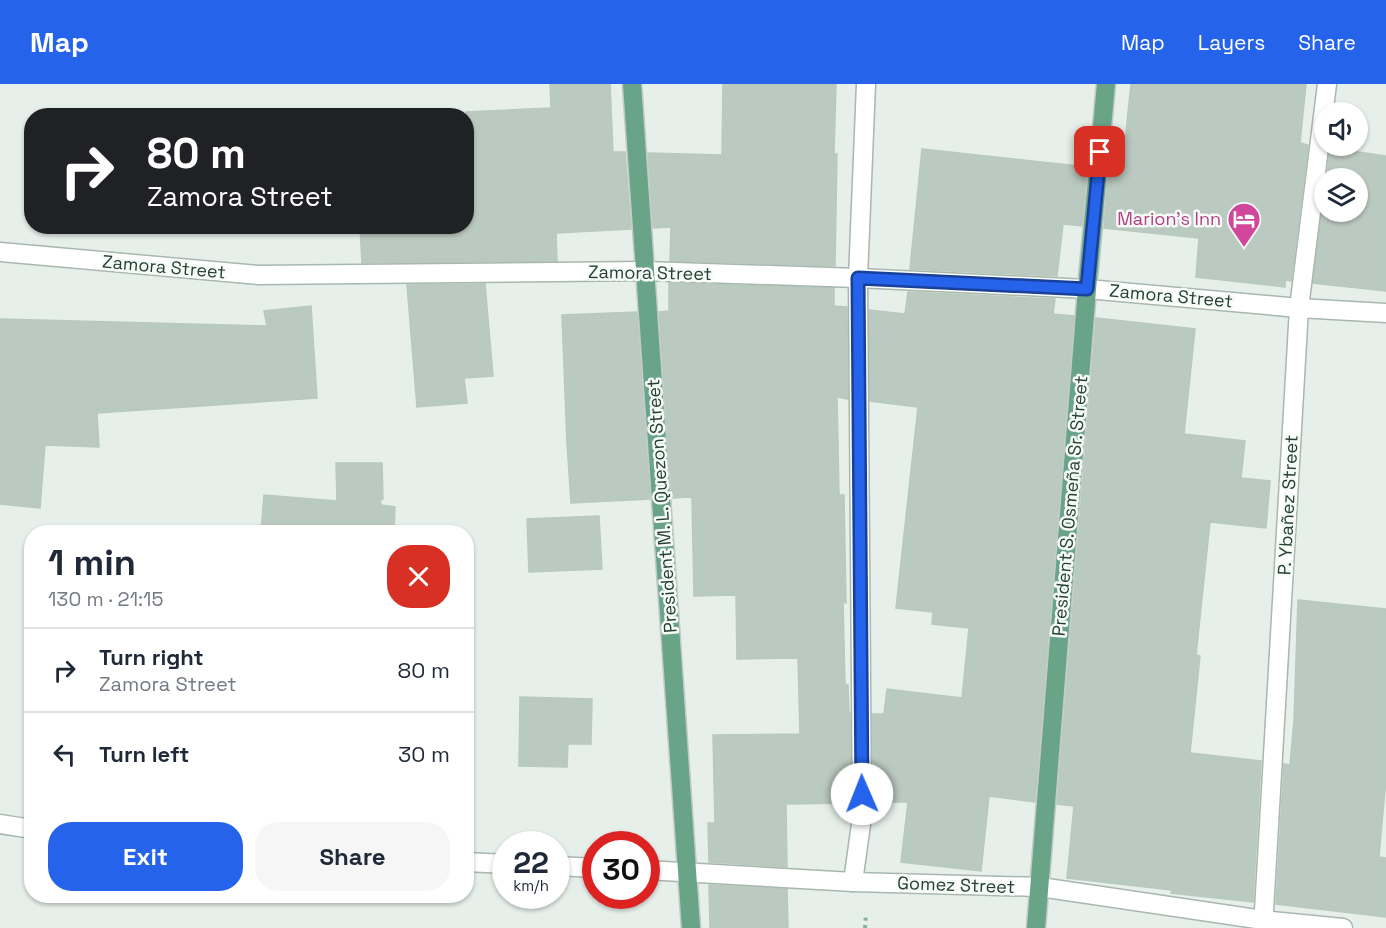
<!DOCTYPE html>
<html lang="en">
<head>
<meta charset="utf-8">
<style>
	body { margin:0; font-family:"Space Grotesk",sans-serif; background:#f6f6f7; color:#1f2937; height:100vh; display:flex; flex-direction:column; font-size:22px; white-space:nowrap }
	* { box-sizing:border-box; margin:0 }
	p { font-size:20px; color:#747a83 }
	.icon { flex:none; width:33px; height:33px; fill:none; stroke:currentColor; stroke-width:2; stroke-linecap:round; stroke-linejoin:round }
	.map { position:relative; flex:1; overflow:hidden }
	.side { position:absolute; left:24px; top:441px; width:450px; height:378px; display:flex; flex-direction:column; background:#fff; border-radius:24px; box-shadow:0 2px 4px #0004 }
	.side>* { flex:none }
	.top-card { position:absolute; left:24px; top:24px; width:450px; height:126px; border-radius:24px; box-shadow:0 2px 4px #0004; background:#202124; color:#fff; overflow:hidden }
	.fabs { position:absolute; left:1314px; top:18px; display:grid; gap:12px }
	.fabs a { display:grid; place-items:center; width:54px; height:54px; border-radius:50%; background:#fff; box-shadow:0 2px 4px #0004; font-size:30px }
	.speed { position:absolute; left:492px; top:747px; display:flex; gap:12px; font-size:30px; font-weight:700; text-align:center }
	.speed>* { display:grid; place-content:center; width:78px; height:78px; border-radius:50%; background:#fff; box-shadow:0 2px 4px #0004; line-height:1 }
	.speed small { font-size:15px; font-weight:400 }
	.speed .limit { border:9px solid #d22; background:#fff; color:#111 }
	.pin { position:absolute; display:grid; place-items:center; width:51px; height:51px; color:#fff; margin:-26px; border-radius:12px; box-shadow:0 3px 9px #0006 }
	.me { position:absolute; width:66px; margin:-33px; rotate:359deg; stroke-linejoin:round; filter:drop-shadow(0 0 4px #0008) }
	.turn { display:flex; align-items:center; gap:21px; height:126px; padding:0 24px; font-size:27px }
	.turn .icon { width:78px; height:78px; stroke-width:2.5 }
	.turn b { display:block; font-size:42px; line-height:51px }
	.round { display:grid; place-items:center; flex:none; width:63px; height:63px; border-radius:24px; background:#f6f6f7 }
	.overview { display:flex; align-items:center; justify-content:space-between; height:102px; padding:0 24px }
	h1 { font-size:36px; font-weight:700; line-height:45px }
	.action { display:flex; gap:12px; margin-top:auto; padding:12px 24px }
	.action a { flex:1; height:69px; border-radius:24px; background:#2563eb; color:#fff; font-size:24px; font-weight:700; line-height:69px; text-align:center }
	.action a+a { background:#f6f6f7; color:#1f2937 }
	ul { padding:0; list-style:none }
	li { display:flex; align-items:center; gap:18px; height:84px; padding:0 24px; border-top:2px solid #e0e1e3 }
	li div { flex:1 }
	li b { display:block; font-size:22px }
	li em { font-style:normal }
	header { display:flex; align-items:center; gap:36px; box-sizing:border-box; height:84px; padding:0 30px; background:#2563eb; color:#fff }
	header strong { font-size:28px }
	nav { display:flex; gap:33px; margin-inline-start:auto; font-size:21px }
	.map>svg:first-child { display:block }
	.building { fill:#bbcac1; stroke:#b8c9be; stroke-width:1.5 }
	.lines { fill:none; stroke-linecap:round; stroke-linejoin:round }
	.minor-casing { stroke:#a8b7af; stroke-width:21 }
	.major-casing { stroke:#c2cac6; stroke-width:21 }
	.path { stroke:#86b29a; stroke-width:4; stroke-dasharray:3 4.5; stroke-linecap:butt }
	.minor { stroke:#fff; stroke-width:18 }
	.major { stroke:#6aa488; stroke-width:18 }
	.route-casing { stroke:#184099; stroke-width:15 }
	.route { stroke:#2563eb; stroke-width:10 }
	.labels { text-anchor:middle; stroke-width:5; stroke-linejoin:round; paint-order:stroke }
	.hotel-label { font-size:18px; fill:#b23c85; stroke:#f7fbf8; text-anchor:end }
	.street-label { font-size:18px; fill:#244133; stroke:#f7fbf8 }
</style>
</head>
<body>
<header>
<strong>Map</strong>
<nav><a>Map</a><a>Layers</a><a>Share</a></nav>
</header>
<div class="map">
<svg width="1386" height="844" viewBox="0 0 1386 844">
	<rect width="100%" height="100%" fill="#e6efe9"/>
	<!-- building -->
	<g class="building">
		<path d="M550,0h60l3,68h12l6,77 -75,4 1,28 -195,2 -2,-37h106v-114l85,-4z"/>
		<path d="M723,0h113l-2,70h3l-2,112 -165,-5 1,-34 -18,1 -5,-75 74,2z"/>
		<path d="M1131,0h175l-6,59 8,2 -17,136 -6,-1v7l-89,-10 3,-39 -95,-10 5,-58 13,1z"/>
		<path d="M1330,64l56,8v135l-73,-8 11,-88v17h34v-34h-31z"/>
		<path d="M922,65l165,18 -5,59 -19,-2 -6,52 -147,-7z"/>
		<path d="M669,199l165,5v18l13,1 1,92 -11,-2 2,98h5l2,108 -3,-1 2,82 3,1 1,28h1l1,90 -65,1 1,63 -78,-5 -1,-39h7l-2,-88 87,-1 -2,-76 -61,1 -1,-64 -42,1 -2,-99 -20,1 -13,-186 10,-1z"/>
		<path d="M485,200l8,92 -29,2 3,25 -50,4 -10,-122z"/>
		<path d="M908,208l147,7 -2,15 21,2 -39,486 -46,-6 -8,75 -80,-9 7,-60h-35l-1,-88h12l3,-25 75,9 7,-70 -37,-4 1,-12 -37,-4 22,-201 -48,-6 -1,-91 36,4z"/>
		<path d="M311,222l6,92 -220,15 2,34 -54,-2 -5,63 -40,-4v-185l267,7 -3,-15z"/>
		<path d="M637,228l13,187 -79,4 -4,-60 -5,-128z"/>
		<path d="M1096,234l99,11 -11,105 61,7 -4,37 29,3 -4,47 -56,-6 -14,133 4,1 -10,97 71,8 -8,141 -82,-9 1,-3 -105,-12 7,-72 -17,-2z"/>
		<path d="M336,379h46l1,36 -3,1 1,5 14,2 -1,25h-133l3,-37 73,6z"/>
		<path d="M599,432l3,53 -73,3 -2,-53z"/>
		<path d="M1298,516l88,9v169l-7,79 7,1v59l-110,-13 8,-140 6,1 4,-44z"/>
		<path d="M520,613l72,2 -1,45h-23l-1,23 -48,-1z"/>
		<path d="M709,801l78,4 1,39h-78z"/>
	</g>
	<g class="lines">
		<defs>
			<g id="minor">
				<path d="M0,168l258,23 387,-4 213,7 229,11 212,19 87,5"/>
				<path d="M0,740l32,5"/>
				<path d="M466,778l40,2"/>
				<path d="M556,782l40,2"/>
				<path d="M646,786l207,12 187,5 223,33 80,8"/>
				<path d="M853,798l9,-65 -4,-539 8,-194"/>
				<path d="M1263,844l36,-620 28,-224"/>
			</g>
			<g id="major">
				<path d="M632,0l59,844"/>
				<path d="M1036,844l51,-639 19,-205"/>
			</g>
		</defs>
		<!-- minor casing -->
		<use href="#minor" class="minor-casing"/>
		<!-- major casing -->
		<use href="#major" class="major-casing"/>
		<!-- path -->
		<path class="path" d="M865,844l1,-15"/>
		<!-- minor -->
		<use href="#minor" class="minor"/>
		<!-- major -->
		<use href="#major" class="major"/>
	</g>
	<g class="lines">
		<defs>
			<path id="route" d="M862,710l-4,-516 229,11 13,-137"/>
		</defs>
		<!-- route casing -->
		<use href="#route" class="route-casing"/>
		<!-- route -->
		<use href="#route" class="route"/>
	</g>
	<!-- icons -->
	<defs>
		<symbol id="hotel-pin" viewBox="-11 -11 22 30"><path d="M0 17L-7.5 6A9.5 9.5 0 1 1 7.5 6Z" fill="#d1479c" stroke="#f7fbf8"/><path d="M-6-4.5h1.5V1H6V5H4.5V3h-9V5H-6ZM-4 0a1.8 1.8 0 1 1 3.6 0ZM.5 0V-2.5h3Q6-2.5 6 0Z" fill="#fff"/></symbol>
	</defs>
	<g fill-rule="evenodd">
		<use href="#hotel-pin" x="1225" y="116" width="38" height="52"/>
	</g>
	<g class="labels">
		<!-- hotel labels -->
		<g class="hotel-label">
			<text x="1221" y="141">Marion's Inn</text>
		</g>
		<!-- street labels -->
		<g class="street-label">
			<text transform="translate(164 183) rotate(5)" y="6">Zamora Street</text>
			<text transform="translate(650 189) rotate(1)" y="6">Zamora Street</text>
			<text transform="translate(1171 212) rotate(5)" y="6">Zamora Street</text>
			<text transform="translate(1288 421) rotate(-87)" y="6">P. Ybañez Street</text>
			<text transform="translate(662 422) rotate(-94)" y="6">President M. L. Quezon Street</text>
			<text transform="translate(1070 422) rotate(-85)" y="6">President S. Osmeña Sr. Street</text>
			<text transform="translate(956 801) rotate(2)" y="6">Gomez Street</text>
		</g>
	</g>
</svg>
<div class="fabs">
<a><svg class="icon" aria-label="sound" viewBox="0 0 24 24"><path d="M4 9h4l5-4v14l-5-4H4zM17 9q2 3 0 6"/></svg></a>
<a><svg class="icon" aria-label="layers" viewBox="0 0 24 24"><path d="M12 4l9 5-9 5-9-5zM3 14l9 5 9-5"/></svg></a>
</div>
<div class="speed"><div>22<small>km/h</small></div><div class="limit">30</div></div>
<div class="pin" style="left:1100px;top:68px;background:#d93025"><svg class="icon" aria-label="arrive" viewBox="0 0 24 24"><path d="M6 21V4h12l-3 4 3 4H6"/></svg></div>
<svg class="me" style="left:862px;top:710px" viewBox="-20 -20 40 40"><circle r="19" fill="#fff"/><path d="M0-13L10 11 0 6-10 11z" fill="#2563eb"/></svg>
<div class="top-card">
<div class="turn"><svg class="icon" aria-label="right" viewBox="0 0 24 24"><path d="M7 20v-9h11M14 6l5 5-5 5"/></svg><div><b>80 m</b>Zamora Street</div></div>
</div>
<section class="side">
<div class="overview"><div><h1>1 min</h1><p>130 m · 21:15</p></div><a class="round" style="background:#d93025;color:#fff"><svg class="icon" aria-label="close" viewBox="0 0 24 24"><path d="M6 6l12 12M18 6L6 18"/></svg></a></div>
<ul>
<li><svg class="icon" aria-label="right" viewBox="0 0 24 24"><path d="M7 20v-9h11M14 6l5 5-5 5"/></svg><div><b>Turn right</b><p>Zamora Street</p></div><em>80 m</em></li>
<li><svg class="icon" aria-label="left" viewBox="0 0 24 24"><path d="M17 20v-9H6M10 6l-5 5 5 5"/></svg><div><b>Turn left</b></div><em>30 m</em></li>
</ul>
<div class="action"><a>Exit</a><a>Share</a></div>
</section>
</div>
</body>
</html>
